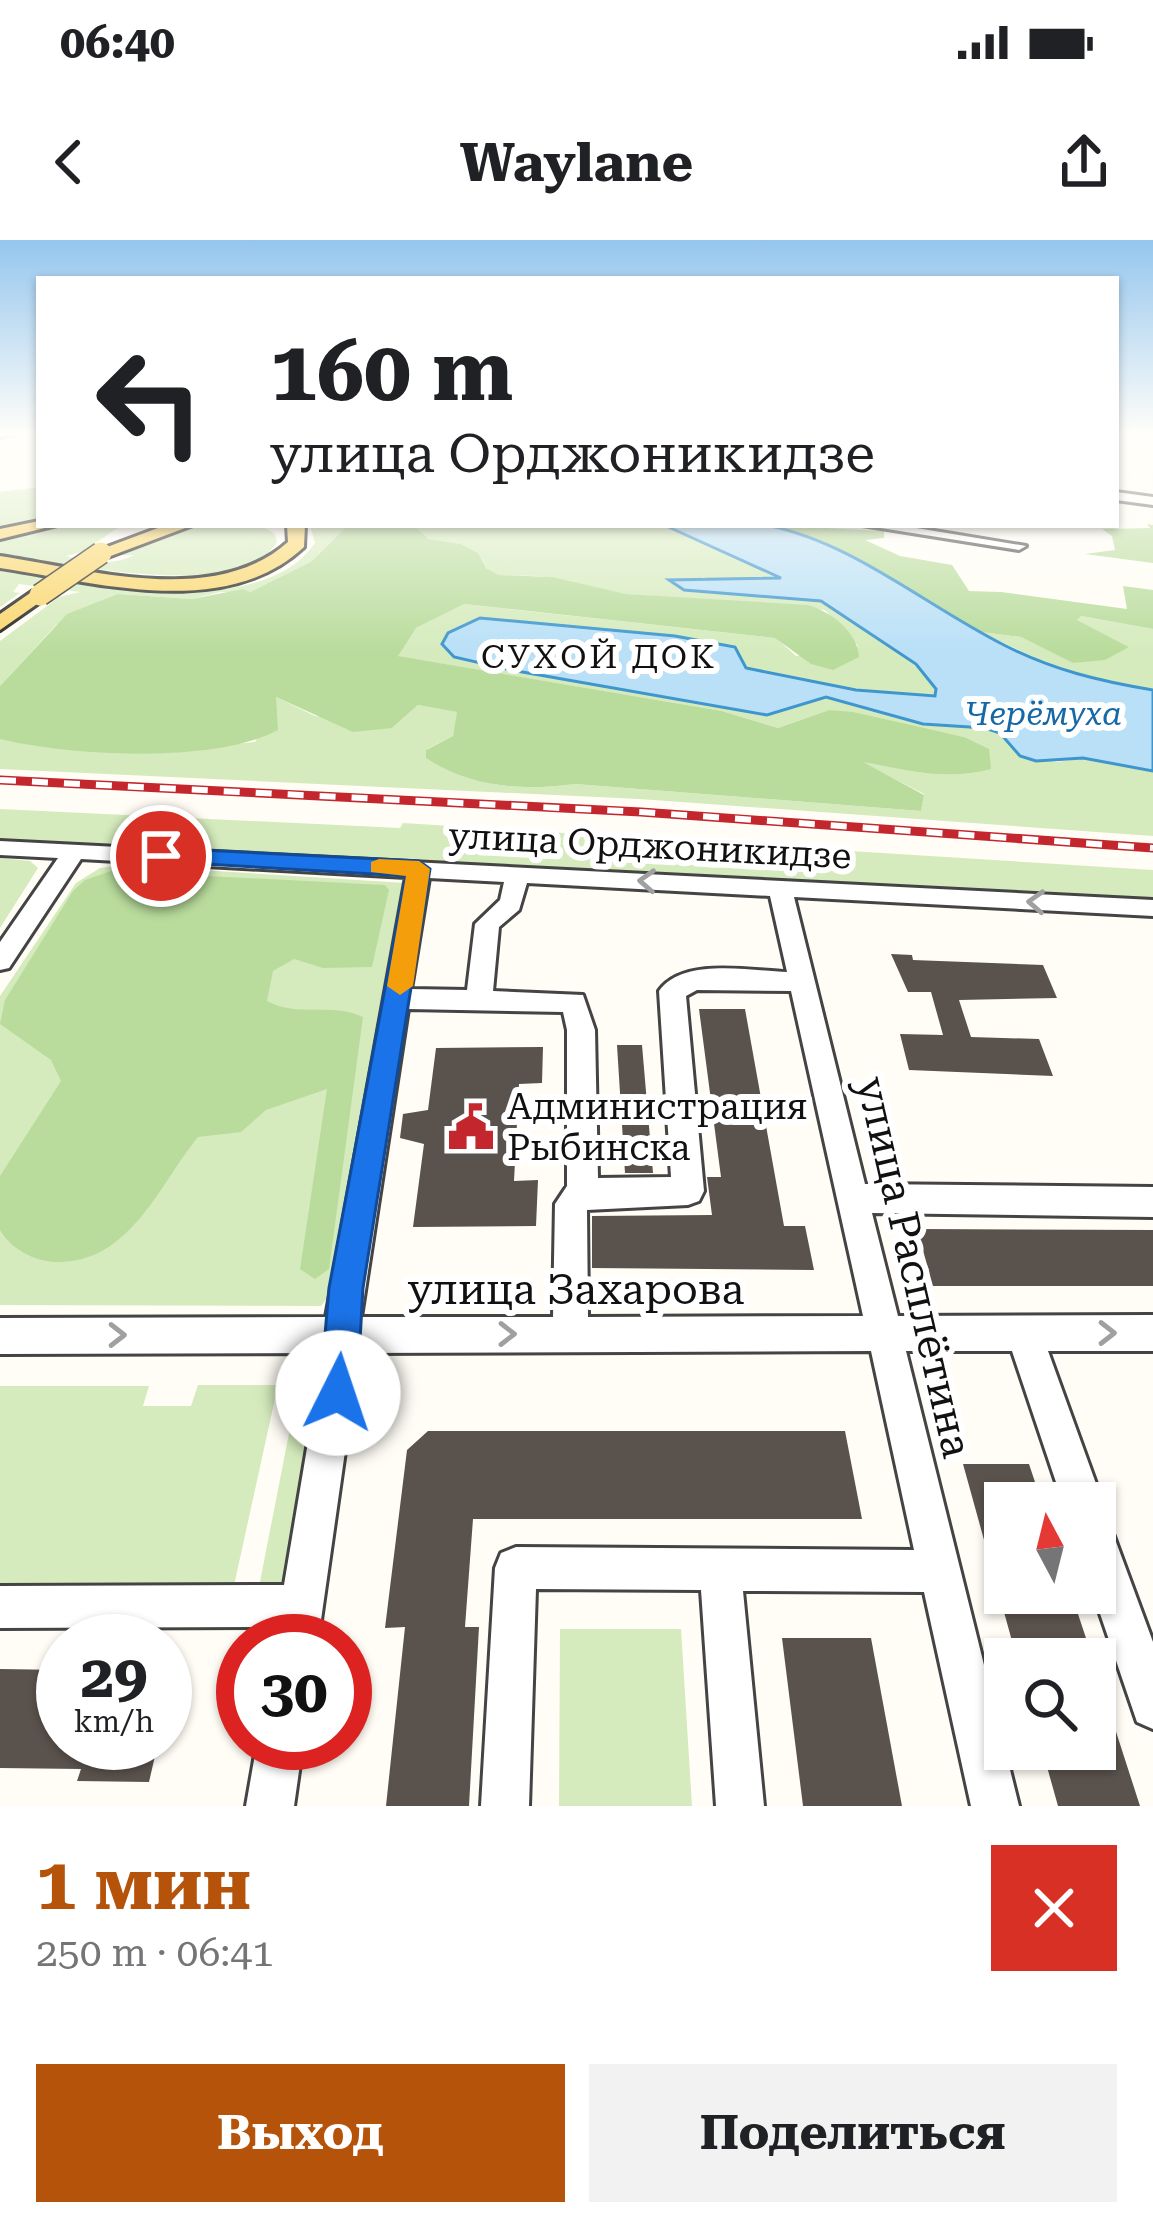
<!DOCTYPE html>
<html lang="ru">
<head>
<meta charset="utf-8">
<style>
	body { margin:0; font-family:"Roboto Serif",serif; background:#f2f2f2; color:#202124; height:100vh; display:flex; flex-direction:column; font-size:45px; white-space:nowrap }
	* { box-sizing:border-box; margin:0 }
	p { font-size:39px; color:#757577 }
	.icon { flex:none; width:66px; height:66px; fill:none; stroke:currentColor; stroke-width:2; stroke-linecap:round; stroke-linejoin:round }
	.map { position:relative; height:1566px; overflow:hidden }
	.drawer { display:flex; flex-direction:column; background:#fff; flex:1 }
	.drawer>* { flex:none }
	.banner { position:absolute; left:36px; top:36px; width:1083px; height:252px; border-radius:0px; box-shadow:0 3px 9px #0004; background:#fff; color:#202124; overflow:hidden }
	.needle { width:78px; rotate:353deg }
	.buttons { position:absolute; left:984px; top:1242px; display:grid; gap:24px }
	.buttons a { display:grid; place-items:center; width:132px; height:132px; border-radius:0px; background:#fff; box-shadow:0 3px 9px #0004; font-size:60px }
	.speed { position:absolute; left:36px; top:1374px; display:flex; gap:24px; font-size:60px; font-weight:700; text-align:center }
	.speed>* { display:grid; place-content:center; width:156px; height:156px; border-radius:50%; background:#fff; box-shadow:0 3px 9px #0004; line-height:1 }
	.speed small { font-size:30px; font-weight:400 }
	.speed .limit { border:18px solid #d22; background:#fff; color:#111 }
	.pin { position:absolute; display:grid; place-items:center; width:102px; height:102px; color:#fff; margin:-51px; border:6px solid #fff; border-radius:50%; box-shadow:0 3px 12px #0007 }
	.me { position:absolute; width:132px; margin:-66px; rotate:4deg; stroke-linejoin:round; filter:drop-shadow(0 0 9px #0008) }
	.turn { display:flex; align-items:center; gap:42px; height:252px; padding:0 36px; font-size:54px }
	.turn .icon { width:156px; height:156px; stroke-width:2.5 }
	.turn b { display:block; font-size:84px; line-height:102px }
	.round { display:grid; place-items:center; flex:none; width:126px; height:126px; border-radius:0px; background:#f2f2f2 }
	.overview { display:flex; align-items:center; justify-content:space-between; height:204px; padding:0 36px }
	h1 { font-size:72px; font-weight:700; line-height:90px; color:#b45309 }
	.primary-button { display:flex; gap:24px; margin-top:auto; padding:24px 36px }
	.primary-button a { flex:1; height:138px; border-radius:0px; background:#b45309; color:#fff; font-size:48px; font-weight:700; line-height:138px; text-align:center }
	.primary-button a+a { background:#f2f2f2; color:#202124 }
	.status { display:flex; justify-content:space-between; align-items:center; height:84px; padding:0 60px; background:#fff; direction:ltr }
	.status svg { height:33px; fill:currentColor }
	header { display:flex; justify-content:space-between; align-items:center; height:156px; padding:0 36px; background:#fff; font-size:54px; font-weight:700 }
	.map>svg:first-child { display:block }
	.green { fill:#d5ebbd }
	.forest { fill:#b9dc9c }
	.water { fill:#b9e0f7; stroke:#3f96cf; stroke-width:3 }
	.building { fill:#5a524d }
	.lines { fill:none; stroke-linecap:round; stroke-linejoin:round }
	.minor-casing { stroke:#444; stroke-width:6 }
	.major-casing { stroke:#222; stroke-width:6 }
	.minor { fill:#fff; fill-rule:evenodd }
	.major { fill:#f9d66b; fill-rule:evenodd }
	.rail-casing { stroke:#c4262e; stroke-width:9 }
	.rail { stroke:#fff; stroke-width:6; stroke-dasharray:16; stroke-linecap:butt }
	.major-bridge-casing { stroke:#222; stroke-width:24; stroke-linecap:butt }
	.major-bridge { stroke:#f9d66b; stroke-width:21 }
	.oneway { stroke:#a0a0a0 }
	.route { fill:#1a73e8; stroke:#114b97; stroke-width:3 }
	.slow { fill:#f59e0b }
	.labels { text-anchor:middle; stroke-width:12; stroke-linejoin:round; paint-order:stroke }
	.far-neighbourhood-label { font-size:33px; letter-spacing:3px; fill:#111; stroke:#fff }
	.far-water-label { font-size:33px; font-style:italic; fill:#1768a6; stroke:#fff }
	.street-label { font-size:36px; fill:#111; stroke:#fff }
	.poi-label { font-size:36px; fill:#111; stroke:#fff; text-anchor:start }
	.near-street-label { font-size:42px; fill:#111; stroke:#fff }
</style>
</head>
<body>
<div class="status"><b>06:40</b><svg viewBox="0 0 49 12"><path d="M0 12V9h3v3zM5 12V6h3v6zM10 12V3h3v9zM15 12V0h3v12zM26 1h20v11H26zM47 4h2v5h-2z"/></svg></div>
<header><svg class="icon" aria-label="back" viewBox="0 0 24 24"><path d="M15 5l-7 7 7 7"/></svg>Waylane<svg class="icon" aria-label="share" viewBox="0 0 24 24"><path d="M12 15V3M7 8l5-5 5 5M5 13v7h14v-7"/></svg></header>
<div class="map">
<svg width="1153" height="1566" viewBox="0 0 1153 1566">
	<rect width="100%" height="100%" fill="#fffdf5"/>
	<!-- green -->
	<g class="green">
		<path d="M39,247v36l-39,7v-38z"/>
		<path d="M63,285h59l-40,27 -16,4c20,7 49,10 68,-1h-16c37,-20 120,-49 157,-21l2,8c-37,62 -217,20 -277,12v-17z"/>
		<path d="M310,285h38l-36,36 -62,31h-30l-28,7 -73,-5 -63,31 -56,61v-45l59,-44 21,-5 -61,-8 -6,8 7,1 -20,14v-37c81,12 260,54 315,-27z"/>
		<path d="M413,285h251l117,53 -50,5 -28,-6 -19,13 137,11 95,63 20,25 -1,7 -79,-6 -110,-22 -11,-21 -13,-3 -150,-17 178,84 17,4 59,-18 97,27 62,4 15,5 20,23 37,6 26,-4 70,13v65l-514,-37 -639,-30v-30l150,13 105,-10 19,-30 2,-15 39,19 77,12 26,-23 40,7 -5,24 -26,13v9c45,30 96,33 148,26l346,27 3,-17 -67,-34 107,-23 -135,-27 -51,18 -56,-17 -326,-55 20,-28 47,-24 313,34 20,18 62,-10 -33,-36 -199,-16 -86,-18 -41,-1 -13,-7 -8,-15 -17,-9 -32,-5z"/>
		<path d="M1081,376l72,13v61l-82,-15 -90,-43 40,5 53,26 55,-16 -53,-27z"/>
		<path d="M0,569l400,19 3,-5 750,47v32l-1153,-63z"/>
		<path d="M0,618l30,3 8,7 -38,60z"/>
		<path d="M121,625l284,18 -73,409 -11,14 -321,-1v-309l76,-113 24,-15z"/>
		<path d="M198,1145h80l-45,205h-233v-204h149l-6,20h48z"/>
		<path d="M293,1173h26l-30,180 -31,-1z"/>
		<path d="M560,1389h121l11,177h-133z"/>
	</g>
	<!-- forest -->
	<g class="forest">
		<path d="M1147,284l6,1v38l-68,-9 30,-4 -3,-14 -10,-7 48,-1z"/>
		<path d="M348,285h65l16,14 32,5 17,9 8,15 13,7 53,2 74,17 182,11c22,6 50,27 51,52l-26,13 -22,-6 -36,-26 -311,-34 -48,24 -18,28 324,55 56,17 51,-18 24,2 111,25 25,12 2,20c-46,12 -83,1 -128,-7l61,33 -3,16 -346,-27c-52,7 -103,4 -149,-26v-8l27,-14 4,-24 -39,-7 -26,23 -39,4 -77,-35 2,33c-63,34 -208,26 -278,9v-53l67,-72 51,-20 74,5 51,-10 7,3 62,-31z"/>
		<path d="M766,285l118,6v7l-19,2 35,16 52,9 17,26 32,1 126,17 -4,-23 30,4v39l-72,-13 -4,4 52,27 -24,13 -32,3 -52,-26 -40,-5 -114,-66z"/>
		<path d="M111,631l274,14 4,5 -17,77 -49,1 -29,-9 -21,12 -6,30c31,17 65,1 96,16l-34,252 -14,10 -15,-10 27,-180 -61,21 -25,22 -43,5c-40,49 -68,127 -143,125 -21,-1 -44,-13 -55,-32v-54l61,-95 -10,-21 -51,-36 5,-24 68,-109 12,-11z"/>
	</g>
	<!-- water -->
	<path class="water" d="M664,285c32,0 70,-6 102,0 87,17 160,81 238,120 49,25 95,36 149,45v81l-70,-13 -47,3 -16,-5 -20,-23 -15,-5 -62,-4 -97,-27 -59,18 -256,-45 -57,-13 -12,-13 6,-11 32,-15 195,18 60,11 11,21 110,22 79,6 1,-7 -20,-25 -95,-63 -137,-11 -15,-10 112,-2z"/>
	<!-- building -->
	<g class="building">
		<path d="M891,714l21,1 1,5 130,5 14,33 -98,2 12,37 68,2 14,37 -144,-6 -9,-36 43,1 -12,-43h-23z"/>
		<path d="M699,769h46l39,217h21l9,44 -222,-2v-52l120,-1 -5,-38h14z"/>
		<path d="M617,805h25l11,128h-28z"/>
		<path d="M543,807l-1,36 -23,1 -5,97 24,-1 -2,46 -123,1 11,-83 -24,-6 3,-24 25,-4 8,-62z"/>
		<path d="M917,989l236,1v56h-220z"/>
		<path d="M428,1191h417l17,88h-389l-8,108h14l-10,179h-83l19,-179 -20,1 22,-178z"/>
		<path d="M963,1224h66l13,39h-37l-1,90h67l22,66h-76z"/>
		<path d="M782,1398h89l31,168h-99z"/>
		<path d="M0,1429l63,1v73h95l-9,39 -72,-1 4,-12 -81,-1z"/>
		<path d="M1099,1439l41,127h-82l-16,-57h53z"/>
	</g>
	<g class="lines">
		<defs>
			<g id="minor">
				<path d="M0,193h20l-20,4z"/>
				<path d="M1116,252l37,5v8l-37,-5z"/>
				<path d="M862,285h36l128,21 -7,4z"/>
				<path d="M0,601l1153,59v16l-359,-19 71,287 288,3v30l-281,-4 26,103 255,-1v36h-105l55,152 -6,14 12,6 44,119v87l-16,-7 -44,-129 2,-90h-32l-51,-152h-106l113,455h-48l-47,-214 -181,-1 21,215h-48l-15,-216 -165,-1 -7,217h-48l14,-238 6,-15 15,-6 398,3 -43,-199 -512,2 -41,288h-44l3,-14 -277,1v-42l284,-1 39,-232 -323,1v-36l326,-1 80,-440 -325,-18 -72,109 -9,2v-28l58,-84 -58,-3zM429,638l75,4 -4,18 -25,24 -8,66 -56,-1zM527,643l243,13 17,76c-36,-1 -104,-15 -128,19l12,186 -73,1 -3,-148 -12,-35 -90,-4 6,-64 20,-17zM697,750l94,1 72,325 -275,1 -1,-107 101,-5 11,-4 5,-10 -18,-195zM408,769l155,3 4,18v156l-12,18 -2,113h-192z"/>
				<path d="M257,1503h46l-9,63h-48z"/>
			</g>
			<g id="major">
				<path d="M39,281l18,4 -57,14v-10z"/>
				<path d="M166,285h27l-85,32 -17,-4z"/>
				<path d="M287,285h18l-1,22c-79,74 -209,35 -304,21v-12c88,13 214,52 288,-14z"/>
				<path d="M33,351l17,4 -50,35v-16z"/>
			</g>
		</defs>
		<!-- minor casing -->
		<use href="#minor" class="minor-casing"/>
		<!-- major casing -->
		<use href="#major" class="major-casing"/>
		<!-- minor -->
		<use href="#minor" class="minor"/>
		<!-- major -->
		<use href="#major" class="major"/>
		<defs>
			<path id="rail" d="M0,540l641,32 512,36"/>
		</defs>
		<!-- rail casing -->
		<use href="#rail" class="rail-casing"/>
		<!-- rail -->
		<use href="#rail" class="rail"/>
		<defs>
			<path id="major-bridge" d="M40,355l61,-42"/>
		</defs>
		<!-- major-bridge casing -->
		<use href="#major-bridge" class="major-bridge-casing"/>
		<!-- major-bridge -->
		<use href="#major-bridge" class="major-bridge"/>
	</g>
	<!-- one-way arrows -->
	<defs><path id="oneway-chevron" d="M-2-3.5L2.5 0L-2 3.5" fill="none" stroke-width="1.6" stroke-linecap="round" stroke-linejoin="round" transform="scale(3)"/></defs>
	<g class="oneway">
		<use href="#oneway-chevron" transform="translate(647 641) rotate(-177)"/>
		<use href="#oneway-chevron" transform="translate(1036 662) rotate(-177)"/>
		<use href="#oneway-chevron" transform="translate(1107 1093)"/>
		<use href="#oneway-chevron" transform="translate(507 1094)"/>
		<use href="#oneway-chevron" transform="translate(117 1095)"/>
	</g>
	<!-- sky -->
	<linearGradient id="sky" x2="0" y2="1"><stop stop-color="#95c6ee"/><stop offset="0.47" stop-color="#fffefa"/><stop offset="1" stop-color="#fffefa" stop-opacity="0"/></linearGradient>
	<rect width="1153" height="412" fill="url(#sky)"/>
	<!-- route -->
	<path class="route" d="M161,608l258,13 11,8 -67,419 -6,105 -5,13 -14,6 -13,-6 -5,-13 9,-105 77,-412 -253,-15 -3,-5z"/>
	<!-- slow -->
	<path class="slow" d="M379,619l40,2 11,8 -17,117 -13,9 -13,-9 19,-110 -35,-4v-10z"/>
	<!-- icons -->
	<defs>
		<symbol id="civic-bare" viewBox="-9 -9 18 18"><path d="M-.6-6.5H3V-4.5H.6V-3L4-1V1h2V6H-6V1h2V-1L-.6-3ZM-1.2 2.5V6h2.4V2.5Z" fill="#c4262e" stroke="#fff" stroke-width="2.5" paint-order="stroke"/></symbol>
	</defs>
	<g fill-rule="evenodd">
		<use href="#civic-bare" x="438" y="854" width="66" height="66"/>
	</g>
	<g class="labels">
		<!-- far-neighbourhood labels -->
		<g class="far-neighbourhood-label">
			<text x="599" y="428">СУХОЙ ДОК</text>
		</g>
		<!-- far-water labels -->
		<g class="far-water-label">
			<text x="1043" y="485">Черёмуха</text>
		</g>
		<!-- street labels -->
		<g class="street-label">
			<text transform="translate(650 605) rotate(3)" y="13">улица Орджоникидзе</text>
		</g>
		<!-- poi labels -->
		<g class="poi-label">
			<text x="507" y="879">Администрация<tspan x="507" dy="41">Рыбинска</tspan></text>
		</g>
		<!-- near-street labels -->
		<g class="near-street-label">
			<text transform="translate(915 1027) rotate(77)" y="15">улица Расплётина</text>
			<text x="576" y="1064">улица Захарова</text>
		</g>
	</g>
</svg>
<div class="buttons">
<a><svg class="needle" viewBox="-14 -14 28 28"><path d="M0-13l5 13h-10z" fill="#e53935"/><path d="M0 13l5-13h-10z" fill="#757577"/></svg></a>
<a><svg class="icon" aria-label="search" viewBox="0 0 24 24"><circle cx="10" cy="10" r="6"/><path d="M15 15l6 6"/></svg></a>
</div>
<div class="speed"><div>29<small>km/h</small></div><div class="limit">30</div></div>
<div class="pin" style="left:161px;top:616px;background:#d93025"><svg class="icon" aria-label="arrive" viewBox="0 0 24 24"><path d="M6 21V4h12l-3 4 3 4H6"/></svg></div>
<svg class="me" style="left:338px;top:1153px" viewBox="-20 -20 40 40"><circle r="19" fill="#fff"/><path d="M0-13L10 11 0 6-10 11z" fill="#1a73e8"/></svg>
<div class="banner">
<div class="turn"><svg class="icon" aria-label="left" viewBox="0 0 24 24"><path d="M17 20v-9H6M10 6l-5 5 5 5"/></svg><div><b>160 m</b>улица Орджоникидзе</div></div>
</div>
</div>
<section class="drawer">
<div class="overview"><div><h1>1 мин</h1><p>250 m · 06:41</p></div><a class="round" style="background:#d93025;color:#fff"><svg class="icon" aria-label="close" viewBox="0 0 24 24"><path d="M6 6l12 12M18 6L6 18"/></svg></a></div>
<div class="primary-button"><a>Выход</a><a>Поделиться</a></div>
</section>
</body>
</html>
